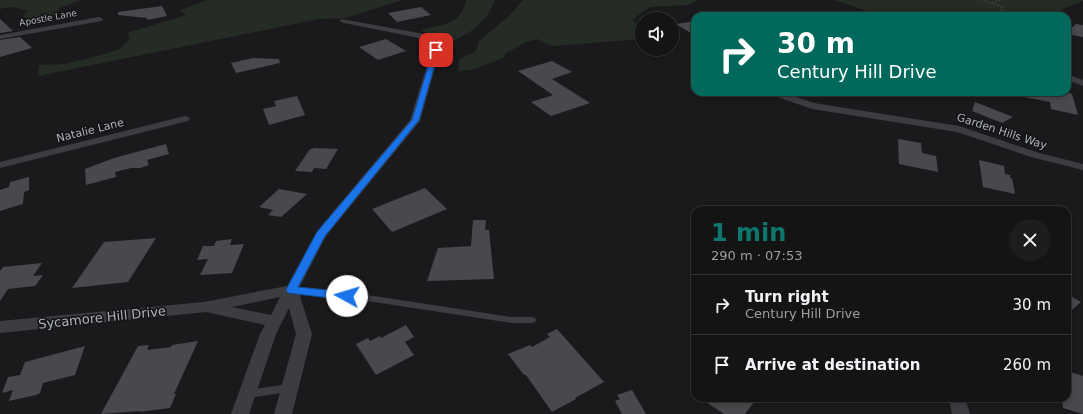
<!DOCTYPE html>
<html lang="en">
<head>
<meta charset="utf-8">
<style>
	body { margin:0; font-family:"DejaVu Sans",sans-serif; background:#1d1d1e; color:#f1f3f6; height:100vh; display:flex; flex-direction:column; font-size:15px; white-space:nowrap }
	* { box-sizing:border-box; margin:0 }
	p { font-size:13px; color:#9d9ea0 }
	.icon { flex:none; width:22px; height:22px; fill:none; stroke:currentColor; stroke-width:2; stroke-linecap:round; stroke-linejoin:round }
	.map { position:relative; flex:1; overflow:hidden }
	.drawer { position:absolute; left:691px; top:206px; width:380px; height:196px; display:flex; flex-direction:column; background:#141415; border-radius:12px; box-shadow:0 2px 6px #0003,0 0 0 1px #333334 }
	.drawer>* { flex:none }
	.hud { position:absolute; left:691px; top:12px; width:380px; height:84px; border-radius:12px; box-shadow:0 2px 6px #0003,0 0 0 1px #333334; background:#00695c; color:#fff; overflow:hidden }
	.fabs { position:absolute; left:635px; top:12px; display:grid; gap:8px }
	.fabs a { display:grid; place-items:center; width:44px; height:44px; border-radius:50%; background:#141415; box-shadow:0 2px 6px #0003,0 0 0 1px #333334; font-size:20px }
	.pin { position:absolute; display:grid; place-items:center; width:34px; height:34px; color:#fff; margin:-17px; border-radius:8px; box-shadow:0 2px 6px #0006 }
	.me { position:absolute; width:44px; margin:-22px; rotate:276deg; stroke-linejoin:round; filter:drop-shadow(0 0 3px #0008) }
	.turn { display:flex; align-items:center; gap:14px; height:84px; padding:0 20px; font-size:18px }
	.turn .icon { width:52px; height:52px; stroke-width:2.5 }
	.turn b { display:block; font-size:28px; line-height:34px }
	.round { display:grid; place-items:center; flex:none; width:42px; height:42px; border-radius:21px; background:#1d1d1e }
	.headline { display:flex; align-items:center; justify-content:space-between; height:68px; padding:0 20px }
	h1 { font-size:24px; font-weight:800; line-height:30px; color:#0f766e }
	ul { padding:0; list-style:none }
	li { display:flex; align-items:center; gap:12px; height:60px; padding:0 20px; border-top:1px solid #333334 }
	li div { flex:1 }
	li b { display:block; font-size:15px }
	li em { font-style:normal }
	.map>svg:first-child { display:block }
	.green { fill:#252c25 }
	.building { fill:#47494c }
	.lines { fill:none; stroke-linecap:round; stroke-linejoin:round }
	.path { stroke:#424448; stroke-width:1.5; stroke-dasharray:1.5 2; stroke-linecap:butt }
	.service { fill:#3c3d41; fill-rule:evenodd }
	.minor { fill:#3c3d41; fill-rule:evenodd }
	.route { fill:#1a73e8; stroke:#114b97 }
	.labels { text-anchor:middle; stroke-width:3.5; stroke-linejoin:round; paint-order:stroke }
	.far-street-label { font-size:9px; fill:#aeb3ba; stroke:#151517 }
	.street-label { font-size:11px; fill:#aeb3ba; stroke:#151517 }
	.near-street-label { font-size:13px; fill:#aeb3ba; stroke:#151517 }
</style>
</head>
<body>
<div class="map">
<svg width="1083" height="414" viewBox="0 0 1083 414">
	<rect width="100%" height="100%" fill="#1a1a1c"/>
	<!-- green -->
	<g class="green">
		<path d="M0,0h81l-21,8 -7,10 -12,3 -18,-4 5,-7 -18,-3 -10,2z"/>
		<path d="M207,0h196l-58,18 -26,1 -281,57 1,-11 26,-1 36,-9 19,-6 10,-11 -3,-5 59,-18 -7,-4z"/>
		<path d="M466,0h29l-8,16 -14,14 -23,13 -30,-13c21,-5 42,-5 46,-30z"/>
		<path d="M523,0h175l-9,5 -39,2 -18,13 10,8v11l-89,7 -16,-7 -11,3 -20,11 -3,5 -28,11 -17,2 1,-12 17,-8 3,-10 30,-25z"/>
		<path d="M834,0h249v1l-18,7 -14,8h-168z"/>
	</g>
	<!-- building -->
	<g class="building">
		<path d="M162,6l5,10 -20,4v-2l-29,-3v-3z"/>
		<path d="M421,7l10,8 -34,7 -9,-9z"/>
		<path d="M0,19l13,12 -13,2z"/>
		<path d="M695,21v10l-6,1 -13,-8z"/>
		<path d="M1076,24l7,1v12l-16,-3v-2z"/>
		<path d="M20,37l12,11 -32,9v-17z"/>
		<path d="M386,39l20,12 -28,9 -19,-13z"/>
		<path d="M253,58l26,1 1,4 -44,10 -5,-10z"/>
		<path d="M552,61l20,11 -20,7 38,24 -39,13 -20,-14 22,-7 -35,-24z"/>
		<path d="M1025,92h41l6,2 6,21 -27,-6 -1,-7 -26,-5z"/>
		<path d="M297,96l8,19 -36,10 -6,-16 13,-3 -2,-5z"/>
		<path d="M975,102l38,15 -11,6 -30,-12z"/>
		<path d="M898,139l23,4 1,10 14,3 2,16 -39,-8z"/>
		<path d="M166,144l3,10 -22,6 2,5 -9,3h-9l-16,4 1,5 -30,8 -1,-16 29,-11z"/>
		<path d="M315,148l23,1 -12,20 -12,-1 -2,4 -17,-1 15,-22z"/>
		<path d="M979,160l25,6 1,8 5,1v3h2l3,16 -32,-7z"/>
		<path d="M29,177v13l-5,2 -1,12 -23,7v-21l9,-3 1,-5z"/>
		<path d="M425,188l22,21 -55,23 -20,-23z"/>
		<path d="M279,189l28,5 -26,23 -13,-2 5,-5 -14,-3z"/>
		<path d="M473,220h13l-1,10h4l5,49 -67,2 11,-33 33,-2z"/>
		<path d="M156,238l-28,44 -56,6 32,-46z"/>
		<path d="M232,239l-2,6 14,-1 -12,29 -32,2 8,-16 -11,1 6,-14h11l2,-5z"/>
		<path d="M42,263l-9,13 10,-1 -8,11 -27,3 -8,12v-30l3,-4z"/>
		<path d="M1067,294l14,8 -14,12z"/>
		<path d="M406,325l8,12 -9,5 9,13 -38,20 -20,-31 12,-6 2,3 10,-5 1,2z"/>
		<path d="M557,329l47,53 -29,16 1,1 -24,13 -26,-37h-2l-16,-21 22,-9 2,2 18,-10 -3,-3z"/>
		<path d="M198,341l-24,53h2l-6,14 -31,4 1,-1 -39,3 37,-68 11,-1 -2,5 24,-3 1,-2z"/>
		<path d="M85,346l-10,29 -32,8 -3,10 -4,2 -27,6 4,-11 -11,3 6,-16 12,-2 5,-13z"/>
		<path d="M1067,371l16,5v38l-20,-6 -1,-10h5z"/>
		<path d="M632,390l14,24h-24l-7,-13 5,-2 -3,-4z"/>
		<path d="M700,398h57l-12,16h-21z"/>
	</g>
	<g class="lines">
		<!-- path -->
		<g class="path">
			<path d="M981,0l19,6 3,3 -3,3"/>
			<path d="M992,3l8,-3"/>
		</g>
		<!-- service -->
		<g class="service">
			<path d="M292,287l82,9 138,21h20l3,1 1,2 -1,2 -3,1h-20l-138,-21 -82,-9 -2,-1 -2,-2 2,-2z"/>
			<path d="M288,384l3,2 1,2 -1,2 -3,2 -38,6 -3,-1 -1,-3 1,-3 3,-1z"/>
		</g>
		<!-- minor -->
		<g class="minor">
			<path d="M99,17l4,2 -1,2 -102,18v-4z"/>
			<path d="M341,19l89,16 10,15 -20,71 -94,115 -28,54 14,44 -20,80h-18l22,-80 -7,-26 -13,26 -27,80h-18l29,-80 5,-9 -59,-13 -206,21v-12l204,-19 83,-16 30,-55 93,-111 22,-70 -8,-11 -80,-16 -4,-2zM280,297l-9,18 -39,-8z"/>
			<path d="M1067,74l16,6v6l-16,-6z"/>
			<path d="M767,92h14l33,11 145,23 80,27 44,11v6l-52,-13 -74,-25 -145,-23 -43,-15z"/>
			<path d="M185,116l3,1 2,2 -2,2 -188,47v-6z"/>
			<path d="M949,398h16l5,16h-18z"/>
		</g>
	</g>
	<!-- route -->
	<path class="route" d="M436,48l3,2 -20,70 -94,116 -27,51 49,5 3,1 2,3 -2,3 -3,1 -59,-7 -2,-3 31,-58 95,-112 21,-70z"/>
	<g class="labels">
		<!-- far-street labels -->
		<g class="far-street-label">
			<text transform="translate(48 18) rotate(-10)" y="3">Apostle Lane</text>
		</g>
		<!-- street labels -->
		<g class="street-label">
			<text transform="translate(90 130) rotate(-14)" y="4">Natalie Lane</text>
			<text transform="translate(1002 131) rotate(18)" y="4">Garden Hills Way</text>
		</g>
		<!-- near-street labels -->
		<g class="near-street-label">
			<text transform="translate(102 317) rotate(-6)" y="5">Sycamore Hill Drive</text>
		</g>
	</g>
</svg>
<div class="fabs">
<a><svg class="icon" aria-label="sound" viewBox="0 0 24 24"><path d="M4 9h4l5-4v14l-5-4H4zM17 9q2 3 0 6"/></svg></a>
</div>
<div class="pin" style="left:436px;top:50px;background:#d93025"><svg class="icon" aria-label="arrive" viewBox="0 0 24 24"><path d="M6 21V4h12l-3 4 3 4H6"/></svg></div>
<svg class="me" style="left:347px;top:296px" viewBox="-20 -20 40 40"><circle r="19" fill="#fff"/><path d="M0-13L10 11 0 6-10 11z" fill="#1a73e8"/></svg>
<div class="hud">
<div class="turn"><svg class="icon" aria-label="right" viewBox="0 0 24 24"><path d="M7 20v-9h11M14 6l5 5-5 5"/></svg><div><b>30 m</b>Century Hill Drive</div></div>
</div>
<section class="drawer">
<div class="headline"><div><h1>1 min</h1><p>290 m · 07:53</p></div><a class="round"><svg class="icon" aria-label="close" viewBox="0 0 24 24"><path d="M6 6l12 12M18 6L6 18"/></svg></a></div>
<ul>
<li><svg class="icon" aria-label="right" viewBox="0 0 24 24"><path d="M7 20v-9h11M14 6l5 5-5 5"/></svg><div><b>Turn right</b><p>Century Hill Drive</p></div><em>30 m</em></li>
<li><svg class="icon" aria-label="arrive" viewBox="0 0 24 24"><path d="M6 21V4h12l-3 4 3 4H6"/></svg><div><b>Arrive at destination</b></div><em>260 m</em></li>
</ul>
</section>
</div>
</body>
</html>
